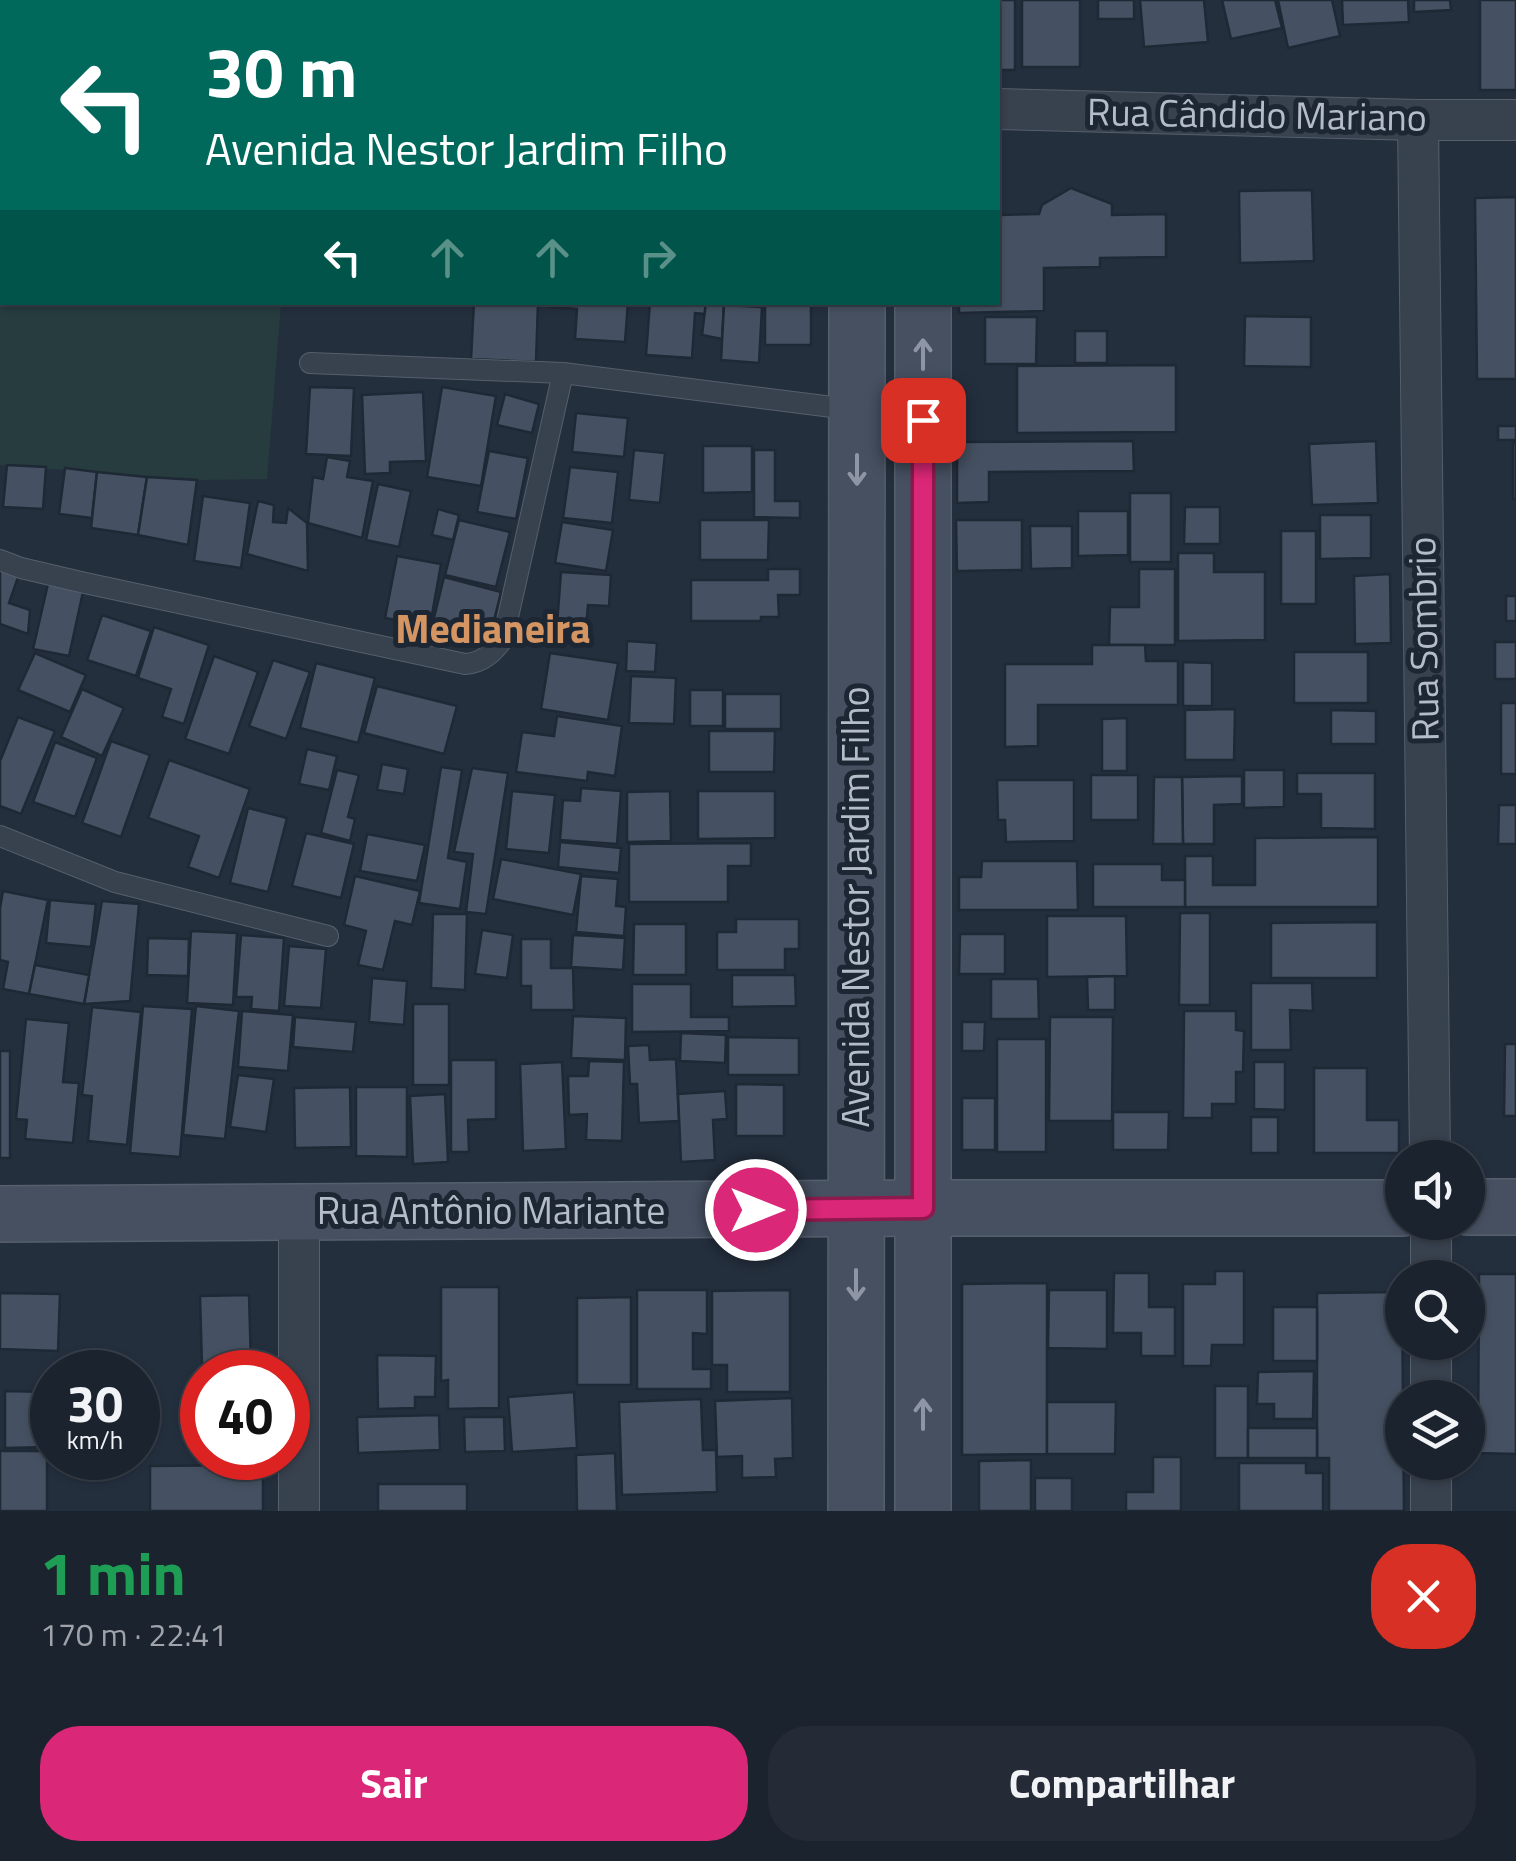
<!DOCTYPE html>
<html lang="pt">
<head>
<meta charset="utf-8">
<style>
	body { margin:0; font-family:"Titillium Web",sans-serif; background:#242b36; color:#f1f3f6; height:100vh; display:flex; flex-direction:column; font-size:38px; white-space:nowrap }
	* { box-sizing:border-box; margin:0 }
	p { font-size:32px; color:#a0a4aa }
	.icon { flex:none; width:55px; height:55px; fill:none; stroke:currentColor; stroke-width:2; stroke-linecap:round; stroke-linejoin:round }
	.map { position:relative; height:1511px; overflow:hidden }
	.side { display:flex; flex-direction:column; background:#1b232e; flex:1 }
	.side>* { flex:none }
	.top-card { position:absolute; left:0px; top:0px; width:1000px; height:305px; box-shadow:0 2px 8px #0004,0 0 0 2px #39404a; background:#00695c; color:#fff; overflow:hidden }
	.buttons { position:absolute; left:1385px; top:1140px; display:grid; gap:20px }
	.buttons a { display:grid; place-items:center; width:100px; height:100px; border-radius:50%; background:#1b232e; box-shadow:0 2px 8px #0004,0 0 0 2px #39404a; font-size:50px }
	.speed { position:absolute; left:30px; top:1350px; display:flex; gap:20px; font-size:50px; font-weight:700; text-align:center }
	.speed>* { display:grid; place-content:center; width:130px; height:130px; border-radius:50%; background:#1b232e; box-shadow:0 2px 8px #0004,0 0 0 2px #39404a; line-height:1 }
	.speed small { font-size:25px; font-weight:400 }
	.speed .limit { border:15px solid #d22; background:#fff; color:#111 }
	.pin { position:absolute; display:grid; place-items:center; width:85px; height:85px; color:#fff; margin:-42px; border-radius:20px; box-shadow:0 5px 15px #0006 }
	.me { position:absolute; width:110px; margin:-55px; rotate:90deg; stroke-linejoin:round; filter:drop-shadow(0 0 8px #0008) }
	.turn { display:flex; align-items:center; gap:35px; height:210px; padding:0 40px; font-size:45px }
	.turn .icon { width:130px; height:130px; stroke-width:2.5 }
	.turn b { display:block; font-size:70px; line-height:85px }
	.lanes { display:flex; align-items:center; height:95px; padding:0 40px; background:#0003; justify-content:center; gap:50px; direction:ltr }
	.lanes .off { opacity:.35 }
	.round { display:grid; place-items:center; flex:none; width:105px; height:105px; border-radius:40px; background:#242b36 }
	.summary { display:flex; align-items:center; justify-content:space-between; height:170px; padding:0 40px }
	h1 { font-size:60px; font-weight:700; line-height:75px; color:#1e9e55 }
	.cta { display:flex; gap:20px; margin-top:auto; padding:20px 40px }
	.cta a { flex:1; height:115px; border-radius:40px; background:#db2777; color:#fff; font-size:40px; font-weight:700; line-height:115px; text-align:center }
	.cta a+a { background:#242b36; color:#f1f3f6 }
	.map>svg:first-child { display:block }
	.green { fill:#263c3f }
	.building { fill:#455162; stroke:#1f2835; stroke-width:2.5 }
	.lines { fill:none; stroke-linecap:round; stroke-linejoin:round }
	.lane-casing { stroke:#565f6c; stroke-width:22 }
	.street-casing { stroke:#565f6c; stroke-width:42 }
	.secondary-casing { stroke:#565f6c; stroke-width:58 }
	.lane { stroke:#38414e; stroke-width:20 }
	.street { stroke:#38414e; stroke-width:40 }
	.secondary { stroke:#465061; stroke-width:55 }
	.oneway { stroke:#8e96a5 }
	.route-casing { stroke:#8e194d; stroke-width:25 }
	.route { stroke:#db2777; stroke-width:18 }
	.labels { text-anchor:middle; stroke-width:10; stroke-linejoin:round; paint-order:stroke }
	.street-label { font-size:38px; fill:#b4bcc9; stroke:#1d2633 }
	.neighbourhood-label { font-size:40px; font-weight:bold; fill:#d59563; stroke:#1d2633 }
</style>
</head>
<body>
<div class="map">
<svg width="1516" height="1511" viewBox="0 0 1516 1511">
	<rect width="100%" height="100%" fill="#242f3e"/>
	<!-- green -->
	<path class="green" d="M0,155h2v147l279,1 -14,176 -70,1 -197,-15z"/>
	<!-- building -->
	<g class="building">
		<path d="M0,0h43l-1,2h-40v31h-2z"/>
		<path d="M62,0h65l-1,2h-64z"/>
		<rect x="148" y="0" width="43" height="2"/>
		<rect x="201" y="0" width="52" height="2"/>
		<rect x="359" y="0" width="69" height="2"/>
		<rect x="442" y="0" width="46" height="2"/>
		<rect x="513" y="0" width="56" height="2"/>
		<rect x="578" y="0" width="62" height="2"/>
		<rect x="644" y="0" width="37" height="2"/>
		<rect x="685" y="0" width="110" height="2"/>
		<path d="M995,0h20v70h-17v-68h-4z"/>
		<rect x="1022" y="0" width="58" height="67"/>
		<rect x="1098" y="0" width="36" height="19"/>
		<path d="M1140,0h64l4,42 -64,5z"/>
		<path d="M1222,0h53l7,28 -51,11z"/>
		<path d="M1278,0h54l8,36 -52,12z"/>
		<path d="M1342,0h66l1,22 -66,3z"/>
		<path d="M1414,0h36l1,10 -37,2z"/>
		<rect x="1480" y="0" width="36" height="90"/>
		<path d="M1071,188l41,16v11l54,-1v43l-66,1v9l-56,1v43l-85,2v-11h39v-87l41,-1 3,-9z"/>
		<path d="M1312,190l2,71 -74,2 -1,-72z"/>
		<path d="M1516,197v182h-39l-2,-181z"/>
		<path d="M474,302h64l-2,60 -65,-3z"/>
		<path d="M550,302h78l-3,40 -50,-3 2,-30 -27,-2z"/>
		<path d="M650,302h56l-1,12 -10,-1 -3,45 -46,-3z"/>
		<path d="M706,302h18l-2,37 -20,-4z"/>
		<rect x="765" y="302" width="46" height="43"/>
		<path d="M724,305l38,2 -3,56 -38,-3z"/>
		<path d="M1245,316l66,1v50l-67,-1z"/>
		<path d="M985,317h52l-1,47h-51z"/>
		<rect x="1075" y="331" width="32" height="32"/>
		<path d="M1176,365v67l-159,1v-67z"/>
		<path d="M310,387l44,1 -3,68 -45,-2z"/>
		<path d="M442,387l54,9 -15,90 -54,-9z"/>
		<path d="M423,392l3,69 -36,1v11l-25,1 -3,-79z"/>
		<path d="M505,394l34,10 -7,29 -35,-8z"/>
		<path d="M576,413l52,5 -4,39 -52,-5z"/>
		<rect x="1498" y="426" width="18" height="14"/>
		<path d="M1133,441l1,30 -145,1v30l-32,1v-61z"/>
		<path d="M1376,441l2,62 -66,2 -3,-61z"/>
		<rect x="1513" y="443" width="3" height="56"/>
		<path d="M703,446h49v46l-49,1z"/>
		<path d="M634,450l31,3 -5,50 -31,-3z"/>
		<path d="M754,450h21v51h25v17l-46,-1z"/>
		<path d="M489,451l39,7 -12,61 -39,-7z"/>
		<path d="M327,457l23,4 -3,16 26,4 -11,57 -54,-15 5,-46 10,2z"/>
		<path d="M7,465l39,2 -3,42 -40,-2z"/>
		<path d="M570,467l48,5 -6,51 -49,-5z"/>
		<path d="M65,468l32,4 -5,46 -33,-4z"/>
		<path d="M97,472l50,5 -9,58 -47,-7z"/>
		<path d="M147,477l50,3 -9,65 -50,-10z"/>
		<path d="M378,484l33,7 -12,56 -33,-7z"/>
		<rect x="1130" y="493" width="41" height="69"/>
		<path d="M203,496l47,7 -9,65 -47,-7z"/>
		<path d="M258,501l16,4 -1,17 13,1 2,-15 19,15 1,48 -61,-17z"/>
		<path d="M1185,507h35v37h-36z"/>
		<path d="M438,509l21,6 -6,25 -21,-5z"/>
		<path d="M1078,511h50v44l-50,1z"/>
		<path d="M1320,515h51v43l-51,1z"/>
		<path d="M459,520l51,12 -14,55 -51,-12z"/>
		<path d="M700,520h69l-1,40h-68z"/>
		<path d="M956,520h66v50l-65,1z"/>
		<path d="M562,522l51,8 -7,41 -51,-8z"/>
		<path d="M1030,526h42v42l-41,1z"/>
		<rect x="1281" y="531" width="35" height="73"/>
		<path d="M1178,553h36v19h51v68l-87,1z"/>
		<path d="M397,556l44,8 -11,62 -45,-8z"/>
		<path d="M0,560l21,9 -12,34 21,7 -2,24 -28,-10z"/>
		<path d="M768,569h32v26h-22l1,22h-18v4h-70v-41h77z"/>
		<path d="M1139,569h36v76h-66l1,-38h29z"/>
		<path d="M561,572l50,3 -2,31 -21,-1 -2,23 -29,-3z"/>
		<path d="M1390,574l1,69 -36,1 -1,-68z"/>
		<path d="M50,575l35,8 -16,73 -36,-7z"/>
		<path d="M444,577l57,15 -12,49 -57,-15z"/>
		<rect x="1506" y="596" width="10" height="25"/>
		<path d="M102,615l49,16 -15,45 -49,-16z"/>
		<path d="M154,627l55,18 -25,79 -22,-7 9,-28 -33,-11z"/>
		<path d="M627,641l30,2 -2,29 -29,-1z"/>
		<rect x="1495" y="642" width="21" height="37"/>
		<path d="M1092,645h53l1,16h32v44h-140v41l-33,1v-83h87z"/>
		<rect x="1294" y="652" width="74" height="51"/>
		<path d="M35,653l51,22 -16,37 -52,-22z"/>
		<path d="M550,653l68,10 -10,57 -67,-11z"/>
		<path d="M214,656l44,16 -29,82 -44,-15z"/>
		<path d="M273,660l37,12 -24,67 -37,-13z"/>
		<path d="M1183,662l29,1v43h-29z"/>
		<path d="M316,663l59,15 -17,65 -58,-15z"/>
		<path d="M631,676l45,2 -2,46 -45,-1z"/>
		<path d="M377,686l80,20 -13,48 -80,-21z"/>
		<path d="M82,689l42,19 -22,48 -41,-19z"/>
		<rect x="690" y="690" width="33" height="36"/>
		<rect x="725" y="694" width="56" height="35"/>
		<rect x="1501" y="703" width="15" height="71"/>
		<path d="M1235,709l-1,51h-49v-50z"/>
		<path d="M1331,710l45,1v33h-45z"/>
		<path d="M557,716l65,10 -7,50 -27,-4 -1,9 -71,-9 6,-40 32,4z"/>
		<path d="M18,717l37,14 -34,83 -21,-8v-45z"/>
		<path d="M1127,718v53h-25v-52z"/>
		<path d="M709,731h66l-1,41h-65z"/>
		<path d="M111,741l39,14 -29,82 -39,-14z"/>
		<path d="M55,742l42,16 -22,59 -42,-15z"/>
		<path d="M307,749l30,7 -8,34 -30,-6z"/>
		<path d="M169,760l81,29 -31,89 -31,-11 11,-31 -51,-18z"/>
		<path d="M382,764l26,5 -4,25 -27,-4z"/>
		<path d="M441,767l21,3 -14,88 19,4 -7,47 -41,-6z"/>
		<path d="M472,768l36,5 -22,141 -20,-2 7,-58 -19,-2z"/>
		<path d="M337,770l22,5 -11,42 7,2 -5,22 -29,-8z"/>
		<path d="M1244,770h40v37l-40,1z"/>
		<path d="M1297,773h78v56l-54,-1v-34h-24z"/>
		<rect x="1091" y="775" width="47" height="45"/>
		<path d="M1242,776v28l-28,1v39h-31l-1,-67z"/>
		<path d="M1154,777h28l1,67h-30z"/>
		<path d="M997,780h77v61l-68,1 -1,-22h-7z"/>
		<path d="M581,788l40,3 -4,53 -57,-4 3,-40 17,1z"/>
		<path d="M512,791l43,4 -6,58 -43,-4z"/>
		<path d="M670,791l1,50 -44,1v-50z"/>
		<path d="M698,791h77v47l-77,1z"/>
		<path d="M1499,805h17v39h-18z"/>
		<path d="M248,808l39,10 -19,74 -38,-9z"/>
		<path d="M306,833l48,11 -13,54 -49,-12z"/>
		<path d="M367,834l58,11 -8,36 -57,-10z"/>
		<path d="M1378,837v70h-193v-51h28v29h42v-47z"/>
		<path d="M560,842l61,6 -2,25 -61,-6z"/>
		<path d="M751,843v23h-23v36h-99v-58z"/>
		<path d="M501,859l80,15 -8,41 -80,-16z"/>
		<path d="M982,861h95l1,49h-119v-33h22z"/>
		<path d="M1093,864h69v16h23v27h-92z"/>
		<path d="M355,876l65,15 -8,34 -17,-4 -12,49 -25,-5 8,-34 -22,-6z"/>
		<path d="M581,876l37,3 -2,27 10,1 -2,29 -48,-4z"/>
		<path d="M3,891l45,9 -19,94 -26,-5 5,-27 -8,-2v-52z"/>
		<path d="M50,900l46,4 -5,43 -45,-4z"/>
		<path d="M102,901l37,3 -9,97 -46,3z"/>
		<path d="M1180,913h30v92h-31z"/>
		<path d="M433,914h34l-2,76 -34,-2z"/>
		<path d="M1047,916h79l1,60 -80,1z"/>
		<path d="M736,919h63v30h-14v21h-68v-38h19z"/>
		<path d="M1377,922v56h-106v-55z"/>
		<path d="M634,924h52v51h-53z"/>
		<path d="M482,930l31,5 -6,43 -32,-4z"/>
		<path d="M191,931l46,2 -4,72 -46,-2z"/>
		<path d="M960,934h45v40h-46z"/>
		<path d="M241,935l43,3 -5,73 -28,-2 1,-12h-16z"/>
		<path d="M573,935l52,3 -2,32 -52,-3z"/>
		<path d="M148,938l41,1 -1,37 -41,-1z"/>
		<path d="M521,939h30v29h22l1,42h-43v-24h-10z"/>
		<path d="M289,946l37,3 -5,59 -37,-2z"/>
		<path d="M35,965l54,10 -5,29 -55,-10z"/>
		<path d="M732,975h63l1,31 -64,1z"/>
		<path d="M1115,976v34h-27l-1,-33z"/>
		<path d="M372,978l35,3 -3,44 -35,-3z"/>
		<path d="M991,979h47l1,40h-48z"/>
		<path d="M1251,983h61l1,28 -23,-1 1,40h-40z"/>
		<path d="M632,984h59v33h38v14l-97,1z"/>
		<rect x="413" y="1004" width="36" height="81"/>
		<path d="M143,1006l49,3 -12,148 -50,-4z"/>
		<path d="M196,1006l43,5 -14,128 -42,-4z"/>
		<path d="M92,1007l49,5 -14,133 -39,-4 4,-45 -10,-1z"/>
		<path d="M242,1011l51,4 -5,56 -50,-4z"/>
		<path d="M1184,1011h52v19l8,1 -1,41h-7v32h-24v14h-29z"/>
		<path d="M573,1016l53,2 -1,42 -54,-2z"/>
		<path d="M295,1017l61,5 -3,30 -60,-5z"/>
		<path d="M1050,1017h63l-1,104h-63z"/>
		<path d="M26,1019l43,4 -6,59 16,1 -6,60 -48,-4 2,-19 -11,-1z"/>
		<path d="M962,1022h23l-1,29h-22z"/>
		<path d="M681,1033l45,2 -1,28 -45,-2z"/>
		<path d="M728,1037l71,1v37h-71z"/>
		<rect x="997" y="1039" width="49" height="113"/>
		<path d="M1505,1044h11v72h-12z"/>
		<path d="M649,1045l1,15 26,-1 3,62 -40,2 -2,-39h-7l-2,-38z"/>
		<rect x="0" y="1051" width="10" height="107"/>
		<path d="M451,1060h45v59l-28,1 1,32h-18z"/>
		<path d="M589,1061l35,1 -2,79 -36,-1 1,-26 -18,1 -1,-39h20z"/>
		<path d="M562,1062l4,87 -43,2 -3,-87z"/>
		<path d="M1254,1062h31v48l-31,-1z"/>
		<path d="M1314,1068h53v52h32v33h-85z"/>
		<path d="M238,1075l36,4 -8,53 -36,-5z"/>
		<path d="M736,1084l48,1v51h-48z"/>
		<path d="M350,1087l1,60 -56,1 -1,-60z"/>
		<path d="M356,1087h51v70l-51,-1z"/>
		<path d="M725,1091l2,28 -14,1 2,40 -34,2 -3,-68z"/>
		<path d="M445,1094l3,68 -35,2 -3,-68z"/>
		<rect x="962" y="1098" width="33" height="52"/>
		<path d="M1113,1112h56l-1,38h-55z"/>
		<rect x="1251" y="1117" width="27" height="36"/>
		<path d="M1215,1271h29v74h-32l-1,21h-28v-82h32z"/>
		<path d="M1114,1273h35v34h26v49h-34v-23h-28z"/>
		<path d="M1479,1274h37v180l-38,-1z"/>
		<path d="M1047,1283v171l-85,1v-171z"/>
		<path d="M441,1287h58v121l-51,1v-29l-7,1z"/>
		<path d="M637,1290h70v44l-14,-1v36h18v20h-74z"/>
		<path d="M790,1290v102h-63v-27h-15v-74z"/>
		<path d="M1049,1290h58v59l-59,-1z"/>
		<path d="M1402,1292l2,219h-75v-53h-12v-165z"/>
		<path d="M0,1293l60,1 -2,57 -58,-2z"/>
		<path d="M249,1295l2,69 -49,1 -2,-69z"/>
		<path d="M631,1297v88h-54v-87z"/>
		<rect x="1273" y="1307" width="44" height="54"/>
		<path d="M377,1355l59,1 -1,41h-20v11l-37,1z"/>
		<path d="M1314,1371l-1,48h-39v-15h-17l1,-32z"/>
		<rect x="1215" y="1386" width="33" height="72"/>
		<path d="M5,1391l45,1v55l-45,1z"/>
		<path d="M574,1392l3,56 -65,4 -4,-55z"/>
		<path d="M792,1398l1,60 -18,1 1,18 -34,1v-22l-25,1 -2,-56z"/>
		<path d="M701,1399l2,51h13l1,42 -95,3 -3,-93z"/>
		<path d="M1047,1402h69l-1,52h-68z"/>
		<rect x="191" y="1410" width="11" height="24"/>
		<path d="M439,1415l1,35 -82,3 -1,-36z"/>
		<path d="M464,1417h40l1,34 -40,1z"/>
		<rect x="1248" y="1428" width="69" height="30"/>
		<rect x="0" y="1451" width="47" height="60"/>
		<path d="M615,1453l2,58h-40l-1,-56z"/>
		<path d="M1153,1457h28v54h-55v-19h27z"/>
		<path d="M1031,1460v51h-52v-50z"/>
		<path d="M1239,1463h67v10h17v38h-84z"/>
		<path d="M263,1465v46h-113v-45z"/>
		<rect x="1035" y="1478" width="37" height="33"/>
		<rect x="378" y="1484" width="89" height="27"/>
	</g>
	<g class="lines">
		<defs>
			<g id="lane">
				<path d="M310,363l253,10 293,37"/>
				<path d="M0,560l21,8 64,15 380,81c17,-1 28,-11 38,-25l60,-266"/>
				<path d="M0,836l115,46 213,54"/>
			</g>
			<g id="street">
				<path d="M332,2v-2"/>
				<path d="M0,98h2"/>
				<path d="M998,109l420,11h98"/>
				<path d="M1418,120l12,1038"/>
				<path d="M299,1213v298"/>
				<path d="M1431,1222v56"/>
				<path d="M1431,1342v56"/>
				<path d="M1431,1462v49"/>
			</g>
			<g id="secondary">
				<path d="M857,2v-2"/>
				<path d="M923,2v-2"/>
				<path d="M1468,1207h48"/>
				<path d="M0,1214l923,-6h479"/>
				<path d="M856,1511l1,-1209"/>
				<path d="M923,1511v-1209"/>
			</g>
		</defs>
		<!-- lane casing -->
		<use href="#lane" class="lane-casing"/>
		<!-- street casing -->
		<use href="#street" class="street-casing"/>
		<!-- secondary casing -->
		<use href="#secondary" class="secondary-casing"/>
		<!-- lane -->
		<use href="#lane" class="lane"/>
		<!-- street -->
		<use href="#street" class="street"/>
		<!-- secondary -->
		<use href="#secondary" class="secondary"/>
	</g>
	<!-- one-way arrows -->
	<defs><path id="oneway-shaft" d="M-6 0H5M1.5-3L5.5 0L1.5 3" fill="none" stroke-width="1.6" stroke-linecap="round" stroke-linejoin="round" transform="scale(2.5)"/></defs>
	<g class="oneway">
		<use href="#oneway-shaft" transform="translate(923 354) rotate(-90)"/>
		<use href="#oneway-shaft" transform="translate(857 470) rotate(90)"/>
		<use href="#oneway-shaft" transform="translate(856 1285) rotate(90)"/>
		<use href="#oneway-shaft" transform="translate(923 1414) rotate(-90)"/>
	</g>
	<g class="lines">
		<defs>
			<path id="route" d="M756,1210l167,-2v-788"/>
		</defs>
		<!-- route casing -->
		<use href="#route" class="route-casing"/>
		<!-- route -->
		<use href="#route" class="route"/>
	</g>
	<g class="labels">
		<!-- street labels -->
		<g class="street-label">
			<text transform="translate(1257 115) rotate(1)" y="13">Rua Cândido Mariano</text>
			<text transform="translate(1424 639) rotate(-91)" y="13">Rua Sombrio</text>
			<text transform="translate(856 907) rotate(-90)" y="13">Avenida Nestor Jardim Filho</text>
			<text x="491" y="1224">Rua Antônio Mariante</text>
		</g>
		<!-- neighbourhood labels -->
		<g class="neighbourhood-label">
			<text x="493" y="643">Medianeira</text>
		</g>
	</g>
</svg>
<div class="buttons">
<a><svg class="icon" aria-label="sound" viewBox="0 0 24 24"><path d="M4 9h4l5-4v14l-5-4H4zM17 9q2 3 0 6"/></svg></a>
<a><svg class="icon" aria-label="search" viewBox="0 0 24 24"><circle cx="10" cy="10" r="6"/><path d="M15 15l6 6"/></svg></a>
<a><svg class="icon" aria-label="layers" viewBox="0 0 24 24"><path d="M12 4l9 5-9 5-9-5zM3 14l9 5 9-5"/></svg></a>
</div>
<div class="speed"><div>30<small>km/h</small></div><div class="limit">40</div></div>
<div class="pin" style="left:923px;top:420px;background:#d93025"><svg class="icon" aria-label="arrive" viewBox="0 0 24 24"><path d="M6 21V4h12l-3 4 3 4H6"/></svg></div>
<svg class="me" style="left:756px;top:1210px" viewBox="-20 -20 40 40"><circle r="17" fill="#db2777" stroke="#fff" stroke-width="3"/><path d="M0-11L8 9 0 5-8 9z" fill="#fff"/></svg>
<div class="top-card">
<div class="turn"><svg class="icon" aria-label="left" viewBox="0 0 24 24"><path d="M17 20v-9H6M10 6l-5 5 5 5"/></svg><div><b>30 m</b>Avenida Nestor Jardim Filho</div></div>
<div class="lanes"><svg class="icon" aria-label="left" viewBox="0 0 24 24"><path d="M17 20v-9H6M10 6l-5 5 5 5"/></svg><svg class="icon off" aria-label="ahead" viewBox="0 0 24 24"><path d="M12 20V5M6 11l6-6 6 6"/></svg><svg class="icon off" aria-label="ahead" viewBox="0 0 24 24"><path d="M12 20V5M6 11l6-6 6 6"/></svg><svg class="icon off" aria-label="right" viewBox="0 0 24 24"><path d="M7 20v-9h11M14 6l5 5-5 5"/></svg></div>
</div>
</div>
<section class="side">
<div class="summary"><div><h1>1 min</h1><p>170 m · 22:41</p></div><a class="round" style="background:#d93025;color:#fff"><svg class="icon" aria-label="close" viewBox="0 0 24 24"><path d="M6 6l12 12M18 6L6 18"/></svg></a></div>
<div class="cta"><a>Sair</a><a>Compartilhar</a></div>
</section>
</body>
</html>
